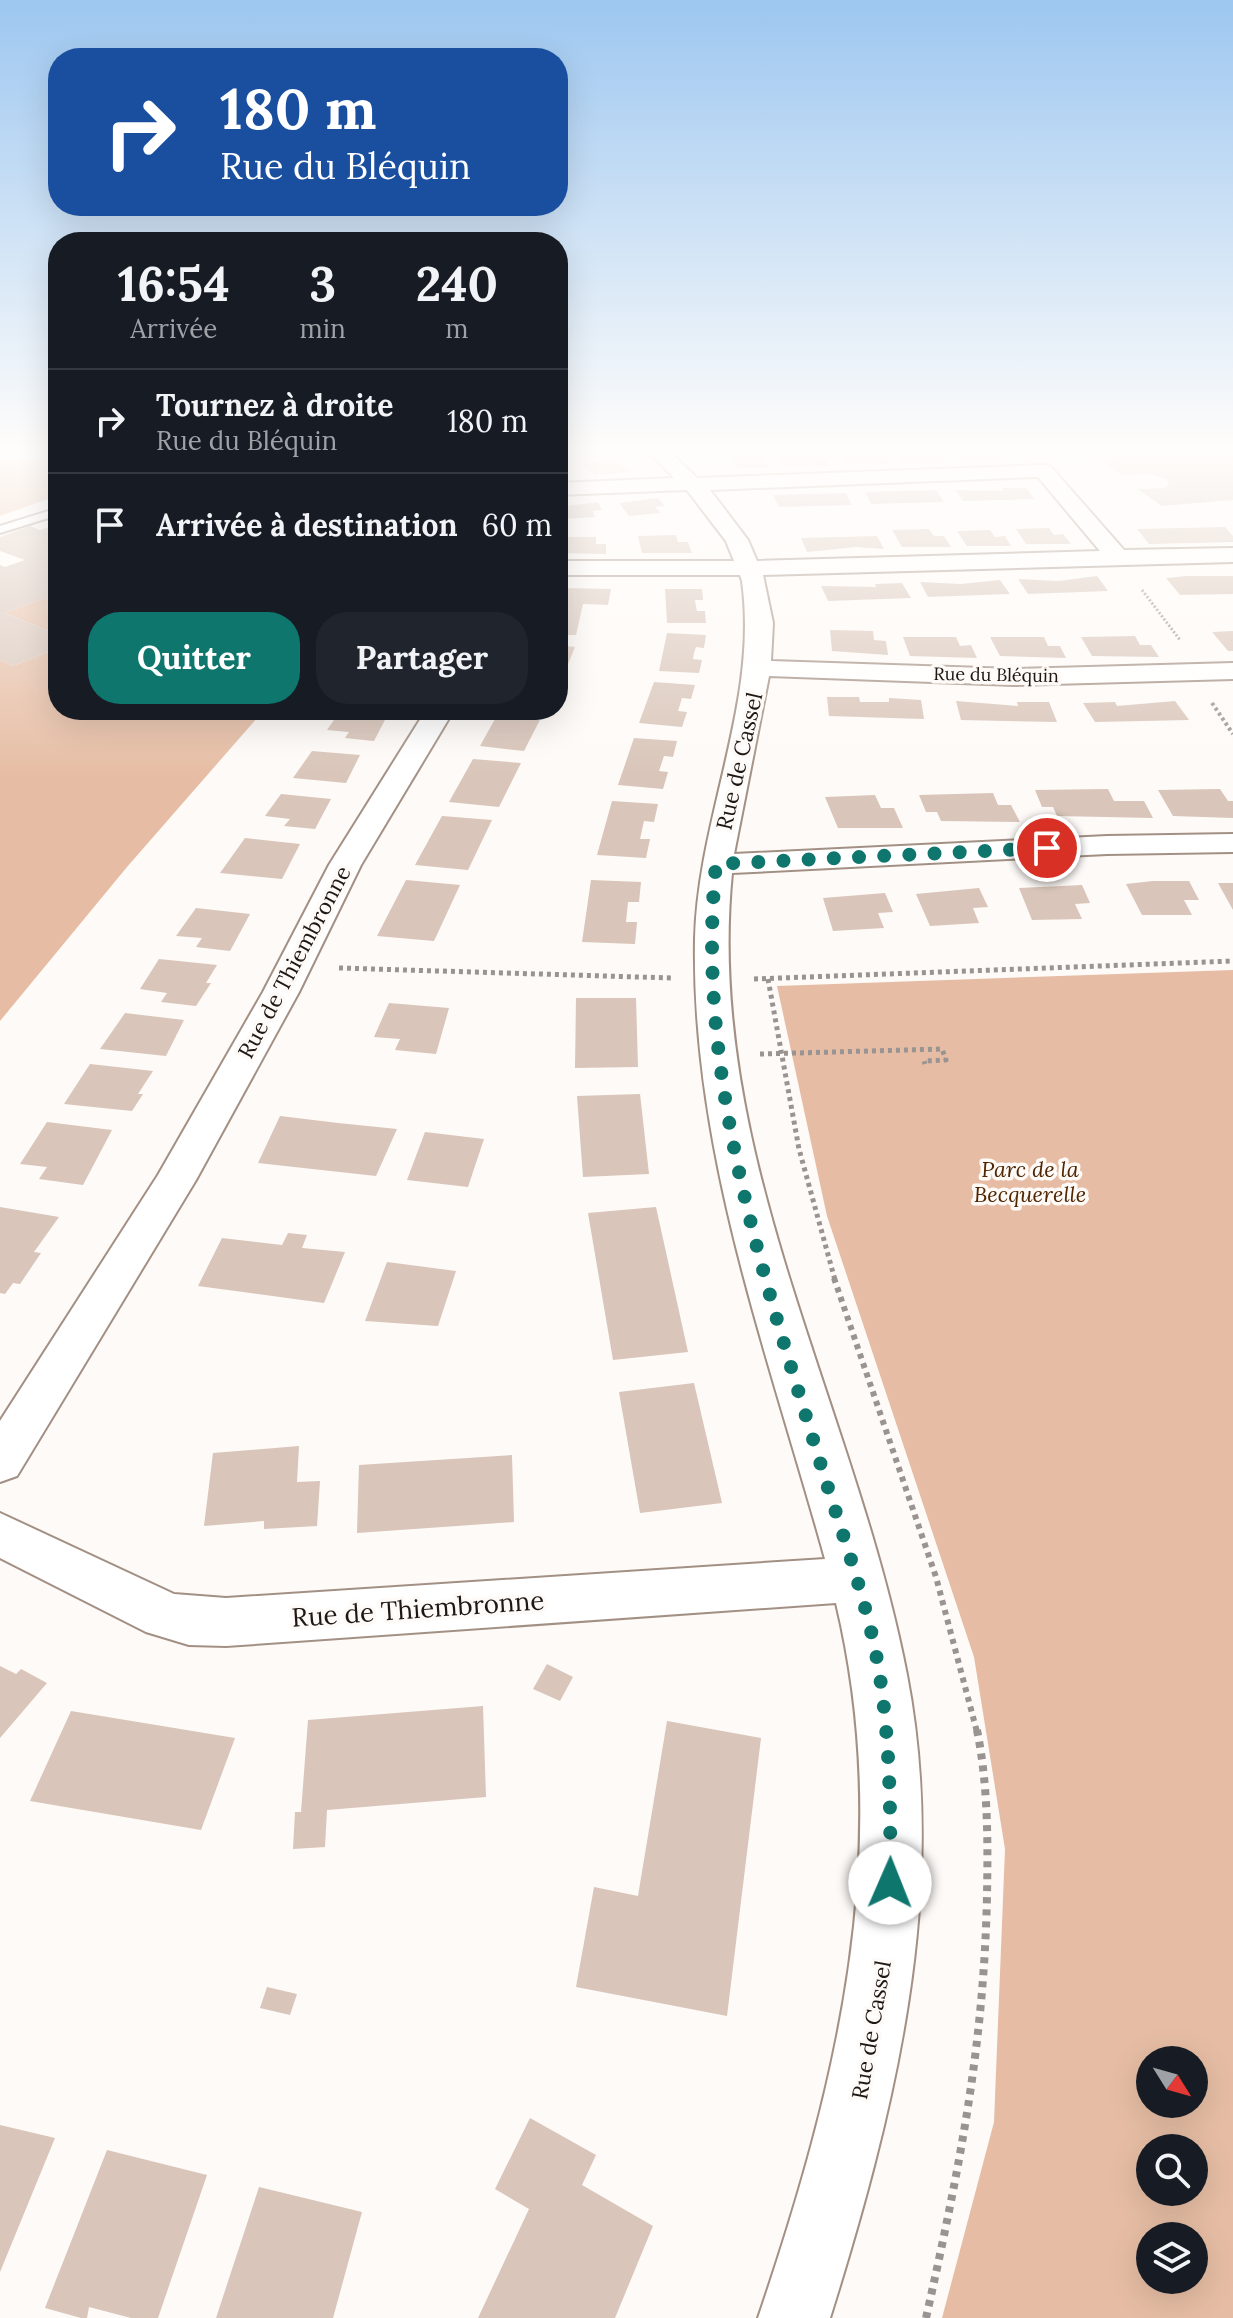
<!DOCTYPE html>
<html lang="fr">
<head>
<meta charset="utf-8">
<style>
	body { margin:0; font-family:Lora,serif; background:#20242c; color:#f1f3f6; height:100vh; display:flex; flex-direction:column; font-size:30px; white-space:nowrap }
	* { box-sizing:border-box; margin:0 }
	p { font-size:26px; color:#9ea1a6 }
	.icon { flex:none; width:44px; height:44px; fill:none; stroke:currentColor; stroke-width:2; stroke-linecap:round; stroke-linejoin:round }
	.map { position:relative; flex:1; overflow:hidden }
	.side { position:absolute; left:48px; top:232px; width:520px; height:488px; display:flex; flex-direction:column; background:#171b24; border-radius:32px; box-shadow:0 8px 32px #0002 }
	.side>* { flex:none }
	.hud { position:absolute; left:48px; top:48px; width:520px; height:168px; border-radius:32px; box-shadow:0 8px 32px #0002; background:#1a4fa0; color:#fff; overflow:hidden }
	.needle { width:52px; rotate:127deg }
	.buttons { position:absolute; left:1136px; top:2046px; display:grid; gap:16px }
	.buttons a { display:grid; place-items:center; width:72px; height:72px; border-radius:50%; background:#171b24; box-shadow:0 8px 32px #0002; font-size:40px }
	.pin { position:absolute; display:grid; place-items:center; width:68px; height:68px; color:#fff; margin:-34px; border:4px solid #fff; border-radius:50%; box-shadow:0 2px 8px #0007 }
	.me { position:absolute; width:88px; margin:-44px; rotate:1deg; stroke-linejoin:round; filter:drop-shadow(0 0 6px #0008) }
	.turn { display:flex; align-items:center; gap:28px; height:168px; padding:0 40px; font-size:36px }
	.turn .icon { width:104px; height:104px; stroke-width:2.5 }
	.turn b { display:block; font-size:56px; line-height:68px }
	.eta { display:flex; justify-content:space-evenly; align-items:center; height:136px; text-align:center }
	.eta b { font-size:48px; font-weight:700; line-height:56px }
	.cta { display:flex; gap:16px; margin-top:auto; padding:16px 40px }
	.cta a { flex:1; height:92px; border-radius:32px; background:#0f766e; color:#fff; font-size:32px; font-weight:700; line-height:92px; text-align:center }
	.cta a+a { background:#20242c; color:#f1f3f6 }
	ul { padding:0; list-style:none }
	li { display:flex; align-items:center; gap:24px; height:104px; padding:0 40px; border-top:2px solid #363941 }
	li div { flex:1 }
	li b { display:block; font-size:30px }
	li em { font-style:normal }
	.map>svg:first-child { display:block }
	.green { fill:#e6bda4; fill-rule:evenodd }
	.building { fill:#d9c5b9 }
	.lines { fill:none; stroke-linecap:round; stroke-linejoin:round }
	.service-casing { stroke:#a39084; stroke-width:4 }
	.minor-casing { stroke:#a39084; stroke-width:4 }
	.path-far4 { stroke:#999491; stroke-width:3; stroke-dasharray:2 2; stroke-linecap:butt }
	.path-far3 { stroke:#999491; stroke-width:4; stroke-dasharray:3 3; stroke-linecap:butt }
	.path-far2 { stroke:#999491; stroke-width:5; stroke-dasharray:4 4; stroke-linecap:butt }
	.path-far1 { stroke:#999491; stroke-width:6; stroke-dasharray:5 5; stroke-linecap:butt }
	.path { stroke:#999491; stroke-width:8; stroke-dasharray:6 6; stroke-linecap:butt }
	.service { fill:#fff; fill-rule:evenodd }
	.minor { fill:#fff; fill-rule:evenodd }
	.route { stroke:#0f766e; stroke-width:14; stroke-dasharray:0 25.2 }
	.labels { text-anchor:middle; stroke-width:7; stroke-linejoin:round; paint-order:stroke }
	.far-street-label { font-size:18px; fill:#1e1713; stroke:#fefaf7 }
	.street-label { font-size:22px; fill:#1e1713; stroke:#fefaf7 }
	.park-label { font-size:22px; font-style:italic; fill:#502501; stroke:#fefaf7 }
	.near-street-label { font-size:26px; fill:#1e1713; stroke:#fefaf7 }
</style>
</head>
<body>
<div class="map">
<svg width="1233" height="2318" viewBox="0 0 1233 2318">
	<rect width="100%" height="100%" fill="#fefaf7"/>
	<!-- green -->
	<g class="green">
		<path d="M0,460h58v43l-10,-4 -48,17z"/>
		<path d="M44,598l14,6v31l-53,-22z"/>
		<path d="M58,648v62h206l-137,157 -127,154v-361l13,6z"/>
		<path d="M1233,970v1348h-291l52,-196 11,-273 -31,-192 -147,-441 -50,-230zM1150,2060h44v44h-44zM1150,2148h44v44h-44zM1150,2236h44v44h-44z"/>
	</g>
	<!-- building -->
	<g class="building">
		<path d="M778,452h34l3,5h9l5,9h-44z"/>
		<path d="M839,452h34l11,3 5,9h-43z"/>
		<path d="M897,452l44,2 6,9h-44z"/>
		<path d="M955,452h43l7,9h-44z"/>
		<path d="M1163,452h70v48l-71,6 -25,-17 27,-1 5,-4 -3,-5 -17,-5 -27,1 -24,-16z"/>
		<path d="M763,455l5,13h-31l-5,-12z"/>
		<path d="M612,460l21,12 -39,3 -11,-11z"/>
		<path d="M1002,488h24l9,11 -72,2 -8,-11 49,1z"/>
		<path d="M936,490l8,12 -73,2 -6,-12z"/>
		<path d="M846,493l6,12 -73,2 -6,-12z"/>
		<path d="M658,498l7,8 -10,1 6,6 -32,3 -10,-13z"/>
		<path d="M598,502l4,8 -9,1 2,6 -32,2 -5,-12z"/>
		<path d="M58,524v80l-14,-6 -39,15 53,22v13l-45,18 -13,-6v-95l5,2 20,-7 -25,-9v-14l30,-11 10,4z"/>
		<path d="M1225,527l8,9v6l-84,2 -12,-15z"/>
		<path d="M1049,528l5,7 9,-1 8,10h-45l-10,-15z"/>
		<path d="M929,529l5,7h10l7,11h-49l-10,-17z"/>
		<path d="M990,530l5,7 10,-1 6,10h-44l-10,-15z"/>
		<path d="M676,535l2,7h10l4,11h-50l-4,-17z"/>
		<path d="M877,536l7,13 -28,-2 -49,5 -6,-14z"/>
		<path d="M558,537h38v7h10v10l-45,-1 -3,-1z"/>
		<path d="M1097,576l11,15 -80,3 -10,-15 41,2z"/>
		<path d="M1187,576h46v18l-53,1 -14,-17z"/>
		<path d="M1000,580l10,14 -82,3 -8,-15 41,2z"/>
		<path d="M902,583l9,15 -83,3 -7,-15 55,1 -1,-3z"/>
		<path d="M562,588l49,1 -3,16 -25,-1 -7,31h-18z"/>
		<path d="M665,589h37l1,11h-8l1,6 1,5h8l1,12h-39z"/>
		<path d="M830,630l43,1 1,9 12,1 2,14 -56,-4z"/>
		<path d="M1233,631v20h-5l-16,-19z"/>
		<path d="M667,633l39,2 -2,13 -8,-1 -2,6 -1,6 9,1 -3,13 -40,-2z"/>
		<path d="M1135,636l5,9h11l8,12 -67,-1 -11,-19z"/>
		<path d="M903,637h53l4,9 11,-1 6,13 -67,-2z"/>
		<path d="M990,637h54l4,9h12l6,12 -66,-2z"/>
		<path d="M558,645l17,2 -14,34h-3z"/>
		<path d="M654,682l41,3 -4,14 -9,-1 -4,13 9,1 -5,15 -43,-4z"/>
		<path d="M827,697h32l1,5h29v-4l32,2 3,19 -95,-3z"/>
		<path d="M956,701l62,5 -1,-4h32l8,20 -96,-2z"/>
		<path d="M1175,701l14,19 -94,2 -12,-19 32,-1 2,4z"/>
		<path d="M500,710h45l-21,41 -44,-5z"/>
		<path d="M340,711l47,5 -13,25 -29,-3 4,-6 -22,-2z"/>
		<path d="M634,738l43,3 -4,16 -9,-1 -5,15 9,1 -5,17 -45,-4z"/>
		<path d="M312,751l48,4 -14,28 -53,-5z"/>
		<path d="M473,759l48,4 -22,44 -50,-5z"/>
		<path d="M1108,789l6,12h30l9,17 -96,-2 -4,-9h-11l-7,-17z"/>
		<path d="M1220,789l8,12h5v17l-60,-2 -15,-26z"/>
		<path d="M993,793l5,12h13l9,17 -79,-1 -4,-9h-11l-7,-17z"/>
		<path d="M281,794l50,5 -16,30 -31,-3 6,-7 -25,-3z"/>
		<path d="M875,795l6,13h13l9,20h-65l-13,-31z"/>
		<path d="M612,801l46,3 -4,18 -10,-1 -4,18h10l-4,19 -49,-3z"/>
		<path d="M442,816l50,4 -24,50 -53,-5z"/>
		<path d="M245,838l55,6 -18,35 -62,-6z"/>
		<path d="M406,880l54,5 -26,56 -57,-5z"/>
		<path d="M591,880l50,2 -2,20h-11l-2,20h11l-2,22 -53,-2z"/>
		<path d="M1153,881h36l10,19h-15l8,15h-50l-16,-31z"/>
		<path d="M1218,883h15v27z"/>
		<path d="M1082,885l8,18 -15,1 7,15 -50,1 -13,-32z"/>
		<path d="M979,888l9,19 -15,1 6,15 -49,3 -14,-32z"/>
		<path d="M885,893l8,19 -15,1 6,15 -51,3 -10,-33z"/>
		<path d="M196,908l54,6 -20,37 -34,-4 6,-9 -26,-2z"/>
		<path d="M159,959l58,6 -11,18h5l-15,23 -35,-4 6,-9 -27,-4z"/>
		<path d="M576,998h60l2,69 -63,1z"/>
		<path d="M389,1003l60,5 -13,46 -41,-4 5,-11 -26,-2z"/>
		<path d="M125,1013l59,7 -18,36 -66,-7z"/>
		<path d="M90,1064l63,7 -15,23h5l-11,17 -68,-7z"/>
		<path d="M640,1094l9,80 -66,3 -6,-81z"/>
		<path d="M280,1116l58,7 59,6 -21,47 -118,-13z"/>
		<path d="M47,1122l65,8 -29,55 -44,-6 8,-12 -27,-3z"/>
		<path d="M425,1132l59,7 -16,48 -61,-7z"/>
		<path d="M0,1207l59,10 -25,35 7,1 -21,31 -7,-1 -8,11 -5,-1z"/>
		<path d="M656,1207l32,145 -75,8 -25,-147z"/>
		<path d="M288,1233l19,2 -5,13 43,4 -21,51 -126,-17 24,-48 60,7z"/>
		<path d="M387,1262l69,9 -18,55 -73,-5z"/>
		<path d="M694,1383l28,120 -82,10 -21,-121z"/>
		<path d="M299,1446l-2,36 23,-1 -3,45 -53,3v-8l-60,5 9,-73z"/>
		<path d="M512,1455l2,67 -157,11 2,-68z"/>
		<path d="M547,1664l26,13 -13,24 -27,-12z"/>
		<path d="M0,1666l16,8 5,-5 26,14 -47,55z"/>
		<path d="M483,1706l3,91 -159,13 -2,37 -32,2 2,-37h6l7,-92z"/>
		<path d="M71,1711l164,27 -34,92 -171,-29z"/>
		<path d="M667,1721l94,17 -34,278 -151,-29 18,-100 44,9z"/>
		<path d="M267,1987l30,7 -7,21 -30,-7z"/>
		<path d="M530,2118l66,37 -14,30 71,41 -38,92h-137l51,-109 -34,-20z"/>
		<path d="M0,2125l55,13 -55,134z"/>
		<path d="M107,2150l100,25 -49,143h-27l-42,-11 -2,11h-6l-36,-10z"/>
		<path d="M259,2187l103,25 -29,106h-117z"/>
	</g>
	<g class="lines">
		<defs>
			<path id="service" d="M58,508v7l-58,18v-7z"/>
			<g id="minor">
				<path d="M649,452h21l27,26 347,-13 7,2 73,83 109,-2v14l-470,13 10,48 -2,38 243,8 219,-6v16l-219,6 -245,-9 -35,178 373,-18 126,-2v18l-126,2 -375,19c-28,281 123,533 175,802 42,217 -12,436 -77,643h-72c80,-235 137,-468 78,-715l-610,43 -37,-1 -43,-13 -146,-74v-45l174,81 52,4 599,-39c-56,-203 -134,-407 -130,-620 3,-123 64,-236 47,-358l-2,-6h-182v-14h176l-8,-20 -39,-51 -129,5v-12l116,-5zM1038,477l62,74 -343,10 -9,-21 -38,-50z"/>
				<path d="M426,710h28l-93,155 -62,127 -103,188 -179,296 -17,6v-61l158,-246 105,-183 66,-127z"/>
			</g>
		</defs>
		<!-- service casing -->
		<use href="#service" class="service-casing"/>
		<!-- minor casing -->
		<use href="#minor" class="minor-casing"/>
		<!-- path-far4 -->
		<path class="path-far4" d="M1142,590l38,50"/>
		<!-- path-far3 -->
		<path class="path-far3" d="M1212,703l21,31"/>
		<!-- path-far2 -->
		<g class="path-far2">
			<path d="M339,968l333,10"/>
			<path d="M754,979l479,-18"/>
			<path d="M768,979l31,170 36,131"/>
			<path d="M760,1054l182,-5 4,11 -22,1 1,3"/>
		</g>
		<!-- path-far1 -->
		<path class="path-far1" d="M834,1278l102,299 41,155"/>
		<!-- path -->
		<path class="path" d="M926,2318c33,-147 58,-272 61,-423 1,-55 1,-111 -10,-165"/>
		<!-- service -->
		<use href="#service" class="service"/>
		<!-- minor -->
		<use href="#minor" class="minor"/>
	</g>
	<!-- sky -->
	<linearGradient id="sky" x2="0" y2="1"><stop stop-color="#9dc7f0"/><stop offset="0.58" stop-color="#fffdfb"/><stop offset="1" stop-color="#fffdfb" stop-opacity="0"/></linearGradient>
	<rect width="1233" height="777" fill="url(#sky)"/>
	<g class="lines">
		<!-- route -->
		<path class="route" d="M890,1883c1,-75 0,-155 -14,-229 -13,-65 -37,-129 -56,-192 -59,-193 -125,-394 -104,-598l331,-16"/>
	</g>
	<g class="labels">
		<!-- far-street labels -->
		<g class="far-street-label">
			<text transform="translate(996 675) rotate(1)" y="6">Rue du Bléquin</text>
		</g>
		<!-- street labels -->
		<g class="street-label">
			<text transform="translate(739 761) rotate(-77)" y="8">Rue de Cassel</text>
			<text transform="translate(294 962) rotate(-62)" y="8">Rue de Thiembronne</text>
			<text transform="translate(871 2030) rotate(-80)" y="8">Rue de Cassel</text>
		</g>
		<!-- park labels -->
		<g class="park-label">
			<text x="1030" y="1177">Parc de la<tspan x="1030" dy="25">Becquerelle</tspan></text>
		</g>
		<!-- near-street labels -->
		<g class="near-street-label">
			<text transform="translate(418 1609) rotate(-4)" y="9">Rue de Thiembronne</text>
		</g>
	</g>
</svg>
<div class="buttons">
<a><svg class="needle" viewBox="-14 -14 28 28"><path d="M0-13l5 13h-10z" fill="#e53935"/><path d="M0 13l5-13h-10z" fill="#9ea1a6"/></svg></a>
<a><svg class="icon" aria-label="search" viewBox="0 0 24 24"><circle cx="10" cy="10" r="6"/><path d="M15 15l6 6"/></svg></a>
<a><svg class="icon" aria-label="layers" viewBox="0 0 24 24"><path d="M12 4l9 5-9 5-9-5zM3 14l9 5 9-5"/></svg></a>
</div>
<div class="pin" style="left:1047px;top:848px;background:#d93025"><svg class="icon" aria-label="arrive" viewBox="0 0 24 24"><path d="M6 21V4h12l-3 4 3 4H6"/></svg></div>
<svg class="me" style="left:890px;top:1883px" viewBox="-20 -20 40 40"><circle r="19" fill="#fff"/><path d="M0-13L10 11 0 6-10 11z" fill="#0f766e"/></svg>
<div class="hud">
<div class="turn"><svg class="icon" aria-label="right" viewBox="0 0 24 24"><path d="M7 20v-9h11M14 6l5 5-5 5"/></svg><div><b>180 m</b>Rue du Bléquin</div></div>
</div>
<section class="side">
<div class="eta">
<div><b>16:54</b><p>Arrivée</p></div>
<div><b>3</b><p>min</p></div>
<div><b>240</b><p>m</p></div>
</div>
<ul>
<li><svg class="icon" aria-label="right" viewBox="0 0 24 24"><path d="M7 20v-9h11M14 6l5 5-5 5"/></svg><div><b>Tournez à droite</b><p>Rue du Bléquin</p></div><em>180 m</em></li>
<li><svg class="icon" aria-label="arrive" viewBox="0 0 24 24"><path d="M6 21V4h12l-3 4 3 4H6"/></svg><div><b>Arrivée à destination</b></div><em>60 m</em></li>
</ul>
<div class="cta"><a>Quitter</a><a>Partager</a></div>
</section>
</div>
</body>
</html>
